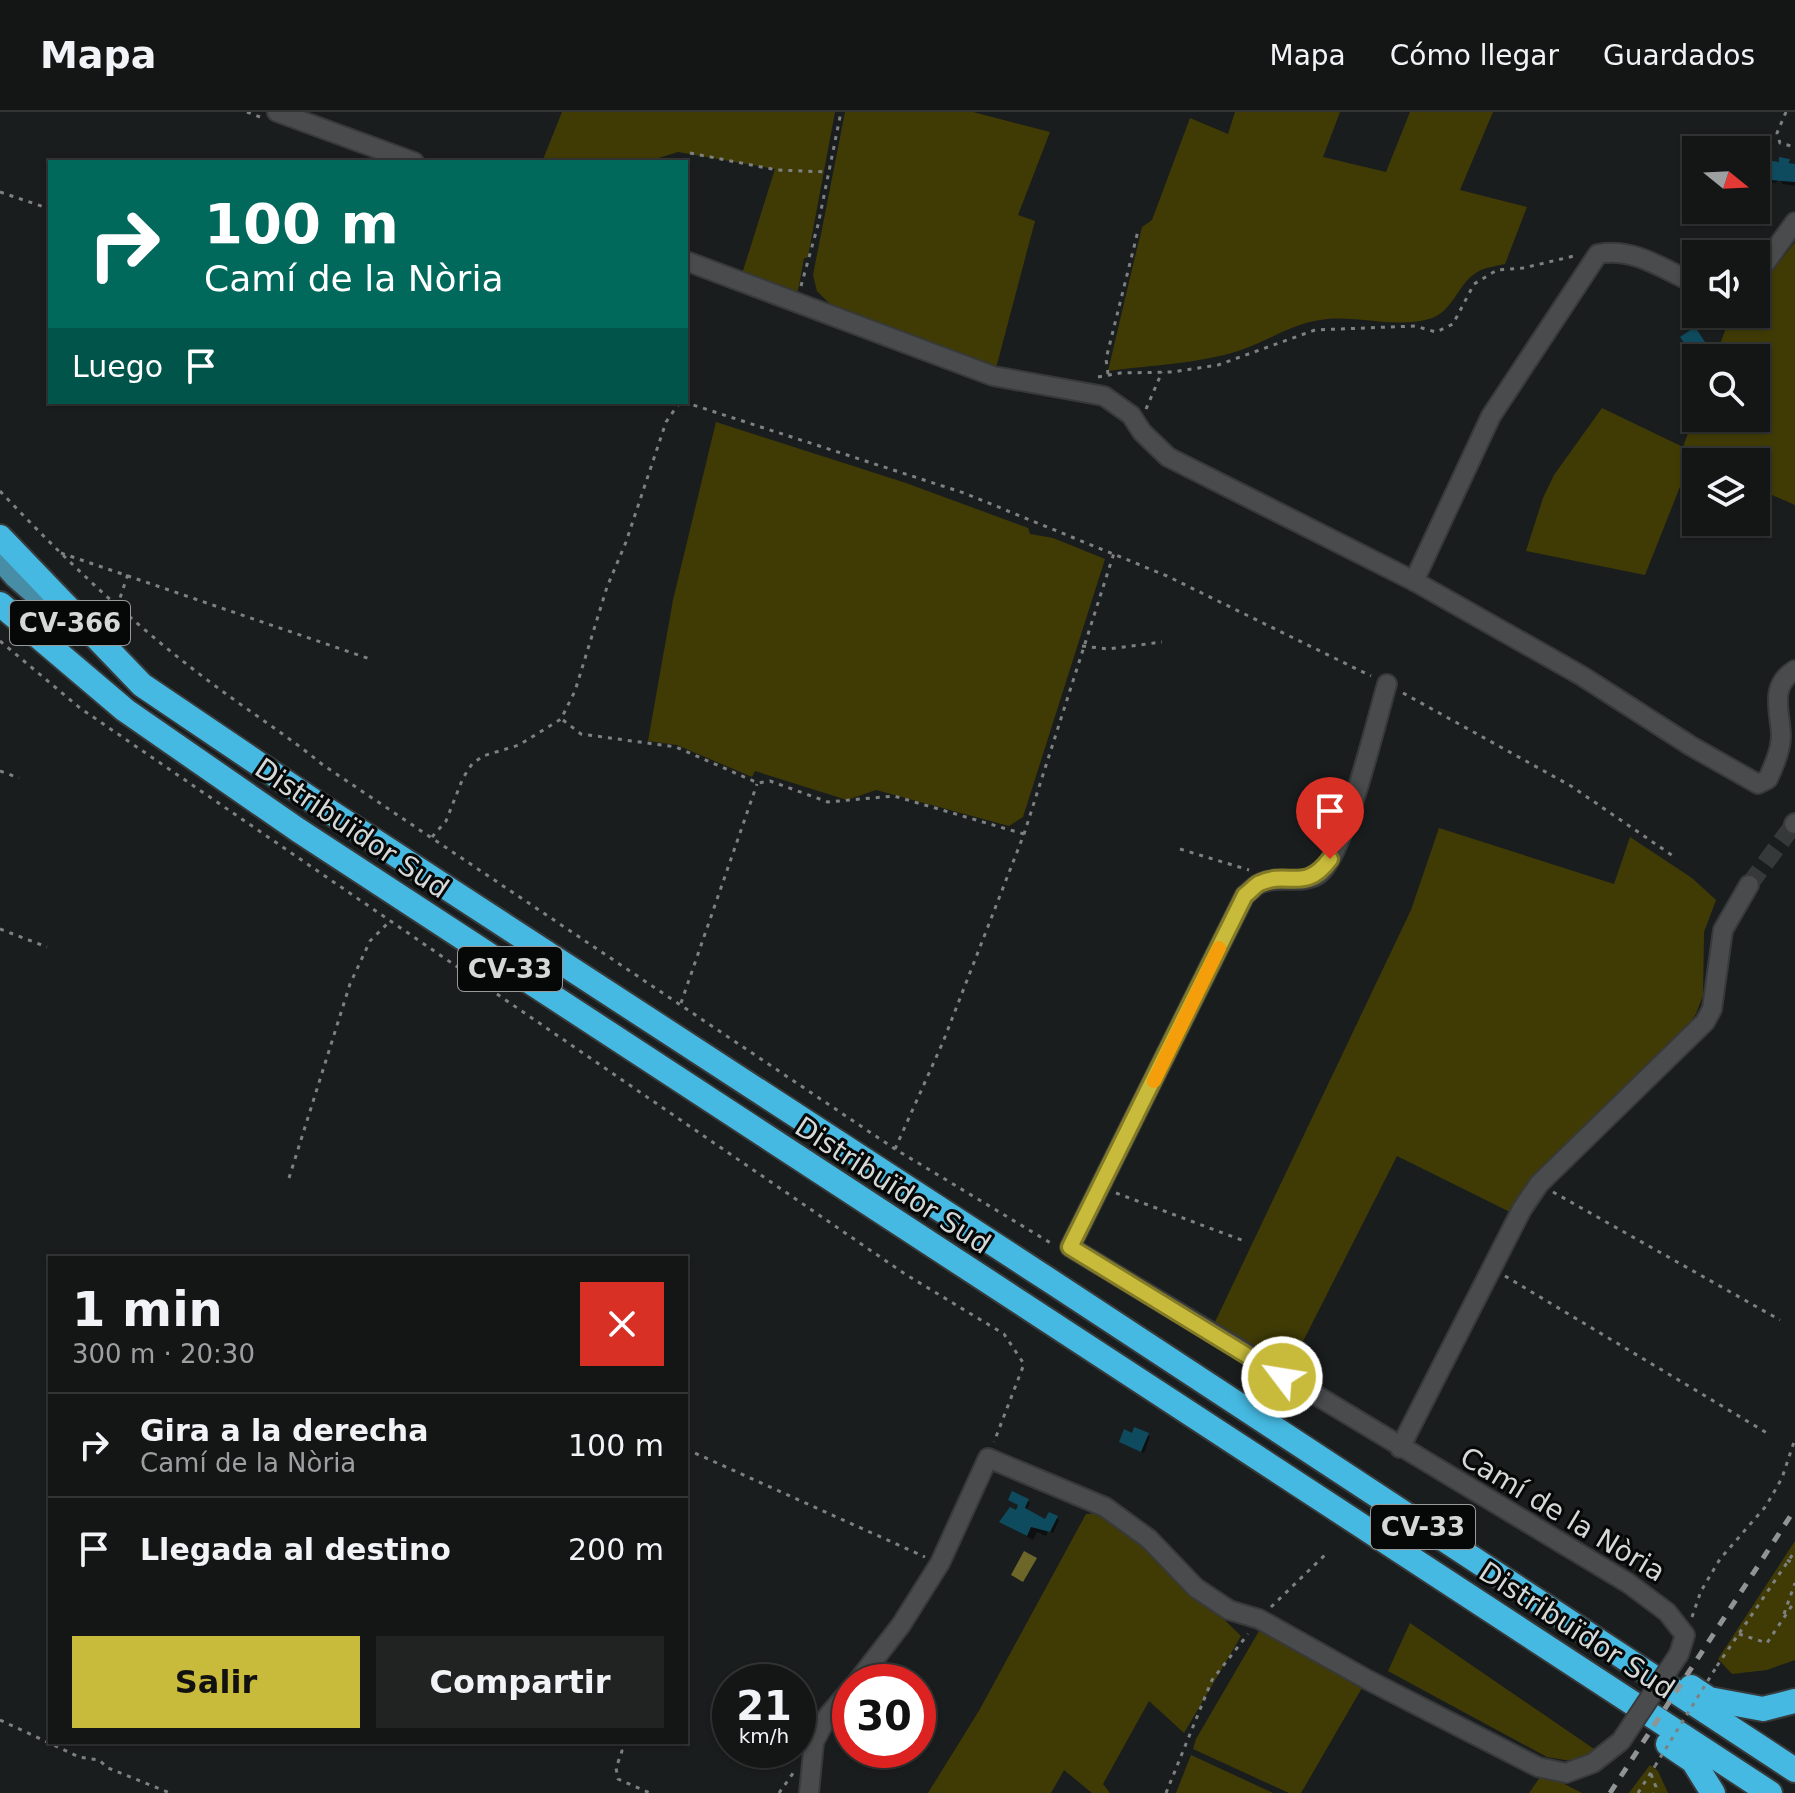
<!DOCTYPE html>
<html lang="es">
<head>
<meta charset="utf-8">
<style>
	body { margin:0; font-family:"DejaVu Sans",sans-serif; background:#212323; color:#f1f3f6; height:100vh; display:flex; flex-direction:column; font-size:30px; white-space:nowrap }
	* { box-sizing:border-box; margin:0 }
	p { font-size:26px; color:#9d9fa1 }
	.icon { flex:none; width:44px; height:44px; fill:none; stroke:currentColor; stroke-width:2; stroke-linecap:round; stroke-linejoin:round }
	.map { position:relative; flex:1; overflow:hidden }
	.side { position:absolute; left:48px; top:1144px; width:640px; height:488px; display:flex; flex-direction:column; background:#141616; border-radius:0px; box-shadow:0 2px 6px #0004,0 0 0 2px #333535 }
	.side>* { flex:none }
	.top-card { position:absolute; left:48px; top:48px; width:640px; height:244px; border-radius:0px; box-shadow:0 2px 6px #0004,0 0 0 2px #333535; background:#00695c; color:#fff; overflow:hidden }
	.needle { width:52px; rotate:108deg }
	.tools { position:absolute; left:1682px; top:24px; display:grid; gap:16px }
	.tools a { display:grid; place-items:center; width:88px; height:88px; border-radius:0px; background:#141616; box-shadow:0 2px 6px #0004,0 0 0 2px #333535; font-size:40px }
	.speed { position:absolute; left:712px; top:1552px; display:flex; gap:16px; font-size:40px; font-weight:700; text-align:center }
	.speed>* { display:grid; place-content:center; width:104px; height:104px; border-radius:50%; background:#141616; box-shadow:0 2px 6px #0004,0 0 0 2px #333535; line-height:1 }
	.speed small { font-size:20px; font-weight:400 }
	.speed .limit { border:12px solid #d22; background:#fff; color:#111 }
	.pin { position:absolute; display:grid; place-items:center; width:68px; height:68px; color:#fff; margin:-82px -34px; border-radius:50% 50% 50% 0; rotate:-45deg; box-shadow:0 0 8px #0007 }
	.pin .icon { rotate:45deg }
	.me { position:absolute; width:88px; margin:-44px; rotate:301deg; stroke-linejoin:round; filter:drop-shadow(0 0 6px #0008) }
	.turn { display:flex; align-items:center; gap:28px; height:168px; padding:0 24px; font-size:36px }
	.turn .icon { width:104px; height:104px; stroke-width:2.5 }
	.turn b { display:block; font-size:56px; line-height:68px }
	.then { display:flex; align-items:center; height:76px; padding:0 24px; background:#0003; gap:16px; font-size:30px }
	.round { display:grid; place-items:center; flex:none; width:84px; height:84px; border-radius:0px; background:#212323 }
	.headline { display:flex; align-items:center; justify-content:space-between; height:136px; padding:0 24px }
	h1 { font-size:48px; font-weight:800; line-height:60px }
	.button { display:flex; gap:16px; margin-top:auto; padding:16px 24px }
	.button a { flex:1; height:92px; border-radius:0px; background:#c8bb3b; color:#111; font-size:32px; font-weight:800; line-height:92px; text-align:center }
	.button a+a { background:#212323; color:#f1f3f6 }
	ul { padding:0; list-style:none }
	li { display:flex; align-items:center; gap:24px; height:104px; padding:0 24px; border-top:2px solid #333535 }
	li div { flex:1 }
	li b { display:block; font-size:30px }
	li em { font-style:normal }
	header { display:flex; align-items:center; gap:48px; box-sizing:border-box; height:112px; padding:0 40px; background:#141616; border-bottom:2px solid #333535 }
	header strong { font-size:38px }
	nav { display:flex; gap:44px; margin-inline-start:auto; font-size:28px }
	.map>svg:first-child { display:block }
	.green { fill:#403b05 }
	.water { fill:#6d6629 }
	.shadow { fill:#0007 }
	.building { fill:#0f4b5e }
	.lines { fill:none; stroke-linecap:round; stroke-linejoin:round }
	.minor-tunnel { stroke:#36393a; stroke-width:18; stroke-dasharray:18 9; stroke-linecap:butt }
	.minor-casing { stroke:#37393a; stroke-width:22 }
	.major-casing { stroke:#37393a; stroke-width:28 }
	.highway-casing { stroke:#37393a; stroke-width:28 }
	.path { stroke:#7e8181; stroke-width:3; stroke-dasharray:4 6; stroke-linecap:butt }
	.minor { stroke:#494b4c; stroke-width:18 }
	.major { stroke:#478da5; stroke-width:24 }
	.highway { stroke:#45b9e1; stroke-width:24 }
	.rail { stroke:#919494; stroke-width:5; stroke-dasharray:10 10; stroke-linecap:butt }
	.minor-bridge-casing { stroke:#37393a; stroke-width:22; stroke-linecap:butt }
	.path-bridge { stroke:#7e8181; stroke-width:3; stroke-dasharray:4 6; stroke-linecap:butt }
	.minor-bridge { stroke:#494b4c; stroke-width:18 }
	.route-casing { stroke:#827a26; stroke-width:20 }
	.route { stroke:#c8bb3b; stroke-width:14 }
	.slow { stroke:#f59e0b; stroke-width:14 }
	.labels { text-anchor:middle; stroke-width:6; stroke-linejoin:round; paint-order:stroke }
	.shield { fill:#060707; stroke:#989999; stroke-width:2 }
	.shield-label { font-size:26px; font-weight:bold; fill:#d6d8d8 }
	.street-label { font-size:28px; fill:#d6d8d8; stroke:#060707 }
</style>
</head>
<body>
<header>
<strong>Mapa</strong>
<nav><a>Mapa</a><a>Cómo llegar</a><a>Guardados</a></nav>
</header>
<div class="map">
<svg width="1795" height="1681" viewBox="0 0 1795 1681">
	<rect width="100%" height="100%" fill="#1a1d1e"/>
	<!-- green -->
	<g class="green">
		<path d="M562,0h273l-26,139 -2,7h-3l-7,38 -55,-22 33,-105 -97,-17 -32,10h-104z"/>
		<path d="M845,0h128l77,20 -32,83 17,6 -39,147 -166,-64 -13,-13 -4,-16z"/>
		<path d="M1235,0h105l-17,45 63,15 24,-60h83l-33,78 67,17 -22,57c-8,2 -17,3 -24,6 -24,11 -26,42 -52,49 -36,10 -73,-5 -109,1 -29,4 -52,21 -79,30 -41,14 -91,15 -133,21l34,-144 10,-7 38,-102 38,16z"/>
		<path d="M1795,130v263l-39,-17v-26h-58l-7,-3 -46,116 -119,-24 17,-53 11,-23 48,-67 81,39 13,-36v7h60v-60h-41l11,-30 10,-14h20v-22z"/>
		<path d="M716,310l190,61 122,45 2,6 23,4 52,21 -82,258 -14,9 -133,-36 -29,10 -92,-29 -3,6 -75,-32 -29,-4 25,-141z"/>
		<path d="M1439,716l175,56 16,-47 62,41 24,22 -12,32 -1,63 -7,19 -16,22 -166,178 -117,-58 -108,213 -75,-45 197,-414z"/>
		<path d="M1103,1401l31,19 107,104 -57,97 -35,-32 -46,83 7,9h-18l-28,-23 -13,23h-123l52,-84 106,-195z"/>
		<path d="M1795,1429v119l-28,10 -35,4 -14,-15z"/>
		<path d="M1410,1511l187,128 -21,11 -29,-5 -159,-86z"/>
		<path d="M1262,1514l104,55 -65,112h-12l-96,-44 3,-10z"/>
		<path d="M1191,1643l82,38h-97z"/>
		<path d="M1650,1653l8,6 10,22h-39z"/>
		<path d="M1543,1661l39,20h-53z"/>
	</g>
	<!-- water -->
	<path class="water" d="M1024,1439l13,7 -14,24 -12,-7z"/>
	<!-- shadow -->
	<g class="shadow">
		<path d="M1756,48l24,4 9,-3 6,6v19l-12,-2 -5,-6 -2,5 -20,-4z"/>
		<path d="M1697,220l9,13 -12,8 -2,-2z"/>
		<path d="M1133,1323h15l2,2 -6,16 -20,-9z"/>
		<path d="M1028,1389l2,2 -4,8 20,10 11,-3 2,2 -6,13 -5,-2 -2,5 -9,-4 -4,8 -21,-12 4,-16z"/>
		<path d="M852,1638h12l-3,6z"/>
	</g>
	<!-- building -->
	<g class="building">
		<path d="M1708,33l20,3v2h-22z"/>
		<path d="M1779,45l11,2 -1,4 6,1v18l-39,-3v-21l23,4z"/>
		<path d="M1695,215l10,15 -15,10 -10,-15z"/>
		<path d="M1134,1315l15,6 -8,19 -22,-10 5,-13 8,4z"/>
		<path d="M1012,1379l17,8 -4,9 20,11 4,-7 9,4 -8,16 -19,-5 -4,9 -28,-14 11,-15 6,3 2,-5 -10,-5z"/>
	</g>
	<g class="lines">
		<!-- minor-tunnel -->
		<path class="minor-tunnel" d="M1749,773l45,-61"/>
		<defs>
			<g id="minor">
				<path d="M277,0l137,50"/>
				<path d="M686,149l307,115 111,20 27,19 11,17 26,25 246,124 168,95 109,70 67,38 10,-5c6,-14 13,-29 13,-44 -1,-25 -12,-49 14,-65"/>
				<path d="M1756,164l39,-54"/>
				<path d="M1414,469l77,-165 107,-162c37,-7 66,16 98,30"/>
				<path d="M1387,572c-10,34 -43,173 -68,190 -17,12 -42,0 -60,10 -5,2 -9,8 -14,11l-175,352 558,336 39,29 18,23 -6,19"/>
				<path d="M1794,712l1,-1"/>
				<path d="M1400,1336l122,-239 17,-25 166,-162 7,-13 11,-79 26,-45"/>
				<path d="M857,1570l44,-57 39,-62 48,-105 117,49 44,32 47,49 33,22 30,9 109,61 170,87 28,6 27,-10 28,-22"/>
				<path d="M809,1681l5,-51 13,-25 23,-27"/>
			</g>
			<path id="major" d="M0,446l16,18 52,45"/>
			<g id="highway">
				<path d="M0,425l142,148 176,119 734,478 743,488"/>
				<path d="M0,492l125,106 173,120 1472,963"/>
				<path d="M1691,1575l18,12 54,10 32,-8"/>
				<path d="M1668,1632l25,17 20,32"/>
			</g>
		</defs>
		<!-- minor casing -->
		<use href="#minor" class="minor-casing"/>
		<!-- major casing -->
		<use href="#major" class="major-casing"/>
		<!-- highway casing -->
		<use href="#highway" class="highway-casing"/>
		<!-- path -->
		<g class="path">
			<path d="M247,0l13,5"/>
			<path d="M1786,0l-9,21 3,10 15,4"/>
			<path d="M690,41l87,17 51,2"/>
			<path d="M0,80l50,17"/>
			<path d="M801,174l17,-61 23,-113"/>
			<path d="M1108,262l-2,-15 32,-128"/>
			<path d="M1098,265l22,-4 52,-1 46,-7 97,-35 100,-4 21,6 17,-8 21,-40 23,-14 26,-2 51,-12"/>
			<path d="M684,290l280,91 203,83 204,100"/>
			<path d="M1146,297l16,-37"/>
			<path d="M0,379c66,70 136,136 214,194 36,27 74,51 109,80l572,384 159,96"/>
			<path d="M61,441l309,106"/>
			<path d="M117,495l11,-33"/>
			<path d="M0,529l80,67 825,566 99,60 20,30 -30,78"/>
			<path d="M1082,534l26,3 54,-7"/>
			<path d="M1403,581l168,93 105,72"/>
			<path d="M563,608l18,14 95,13 82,36 12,-2 58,21 66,-6 130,38"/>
			<path d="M0,659l19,7"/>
			<path d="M432,725l14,-16 17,-43 9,-14 11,-8 36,-11 42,-26 14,-28 32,-104 19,-45 40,-120 14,-20"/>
			<path d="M1180,737l69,21"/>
			<path d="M0,817l47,18"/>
			<path d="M681,891l76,-219"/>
			<path d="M895,1037l48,-107 81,-208 90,-281"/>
			<path d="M289,1066l61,-194 20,-43 20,-20"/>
			<path d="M1553,1080l227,128"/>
			<path d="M1116,1081l131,49"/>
			<path d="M1505,1164l262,157"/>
			<path d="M686,1337l239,108"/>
			<path d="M1787,1448l8,4"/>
			<path d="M1271,1495l57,-55"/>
			<path d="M1784,1502l11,-31"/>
			<path d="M1692,1505l9,-26 19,-32 46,-53 16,-28 13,-39"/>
			<path d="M1739,1522l28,9 28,-42"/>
			<path d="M1717,1554l78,-115"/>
			<path d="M0,1608l79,37 20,3 9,8 62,25"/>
			<path d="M615,1630l7,9 -6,17 2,11 32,14"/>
			<path d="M1651,1662l5,13 -2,6"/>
			<path d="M779,1681l15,-21"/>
			<path d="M1166,1681l46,-113 36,-46"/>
			<path d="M1638,1681l17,-27"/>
		</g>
		<!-- minor -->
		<use href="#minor" class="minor"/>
		<!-- major -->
		<use href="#major" class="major"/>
		<!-- highway -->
		<use href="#highway" class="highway"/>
		<!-- rail -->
		<path class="rail" d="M1610,1681l185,-284"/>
		<defs>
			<path id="minor-bridge" d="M1621,1629l58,-87"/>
		</defs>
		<!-- minor-bridge casing -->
		<use href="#minor-bridge" class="minor-bridge-casing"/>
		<!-- path-bridge -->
		<path class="path-bridge" d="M1655,1654l62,-100"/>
		<!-- minor-bridge -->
		<use href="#minor-bridge" class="minor-bridge"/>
	</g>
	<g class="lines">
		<defs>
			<path id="route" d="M1282,1265l-212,-130 175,-352c5,-3 10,-10 15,-12 28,-13 45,10 70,-24"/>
		</defs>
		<!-- route casing -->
		<use href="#route" class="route-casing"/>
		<!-- route -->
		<use href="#route" class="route"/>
		<!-- slow -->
		<path class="slow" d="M1154,969l65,-133"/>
	</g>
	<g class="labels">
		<!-- shield labels -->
		<g class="shield">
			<rect x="10" y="489" width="120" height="44" rx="6"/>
			<rect x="458" y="835" width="104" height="44" rx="6"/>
			<rect x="1371" y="1393" width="104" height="44" rx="6"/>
		</g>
		<g class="shield-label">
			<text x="70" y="520">CV-366</text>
			<text x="510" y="866">CV-33</text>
			<text x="1423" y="1424">CV-33</text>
		</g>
		<!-- street labels -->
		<g class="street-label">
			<text transform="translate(352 716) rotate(34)" y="10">Distribuïdor Sud</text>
			<text transform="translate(893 1073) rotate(33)" y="10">Distribuïdor Sud</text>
			<text transform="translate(1563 1402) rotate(31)" y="10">Camí de la Nòria</text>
			<text transform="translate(1577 1518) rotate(33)" y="10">Distribuïdor Sud</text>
		</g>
	</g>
</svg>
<div class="tools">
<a><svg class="needle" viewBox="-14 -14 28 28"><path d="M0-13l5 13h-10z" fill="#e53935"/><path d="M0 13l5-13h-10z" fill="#9d9fa1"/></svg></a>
<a><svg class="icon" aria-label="sound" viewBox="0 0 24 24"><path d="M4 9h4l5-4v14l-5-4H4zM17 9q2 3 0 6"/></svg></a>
<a><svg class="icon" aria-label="search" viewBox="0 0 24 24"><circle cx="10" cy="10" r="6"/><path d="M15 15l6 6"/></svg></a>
<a><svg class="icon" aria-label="layers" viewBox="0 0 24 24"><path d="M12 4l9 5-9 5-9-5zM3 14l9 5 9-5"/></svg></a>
</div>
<div class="speed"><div>21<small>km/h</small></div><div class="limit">30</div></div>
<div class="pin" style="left:1330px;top:747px;background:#d93025"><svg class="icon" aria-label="arrive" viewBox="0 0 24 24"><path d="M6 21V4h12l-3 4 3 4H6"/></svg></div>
<svg class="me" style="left:1282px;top:1265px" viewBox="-20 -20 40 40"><circle r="17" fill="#c8bb3b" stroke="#fff" stroke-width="3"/><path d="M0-11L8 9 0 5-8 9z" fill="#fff"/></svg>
<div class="top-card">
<div class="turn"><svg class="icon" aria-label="right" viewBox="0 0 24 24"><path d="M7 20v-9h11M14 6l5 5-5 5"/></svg><div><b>100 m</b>Camí de la Nòria</div></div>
<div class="then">Luego<svg class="icon" aria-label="arrive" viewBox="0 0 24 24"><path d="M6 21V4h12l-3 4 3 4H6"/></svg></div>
</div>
<section class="side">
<div class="headline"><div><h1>1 min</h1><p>300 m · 20:30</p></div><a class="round" style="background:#d93025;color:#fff"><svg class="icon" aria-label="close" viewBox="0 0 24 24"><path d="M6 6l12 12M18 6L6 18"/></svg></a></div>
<ul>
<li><svg class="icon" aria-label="right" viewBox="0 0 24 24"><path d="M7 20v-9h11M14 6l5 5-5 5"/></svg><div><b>Gira a la derecha</b><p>Camí de la Nòria</p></div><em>100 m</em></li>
<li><svg class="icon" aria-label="arrive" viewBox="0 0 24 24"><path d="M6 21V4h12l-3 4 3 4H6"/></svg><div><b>Llegada al destino</b></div><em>200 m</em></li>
</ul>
<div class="button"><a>Salir</a><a>Compartir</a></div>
</section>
</div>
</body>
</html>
